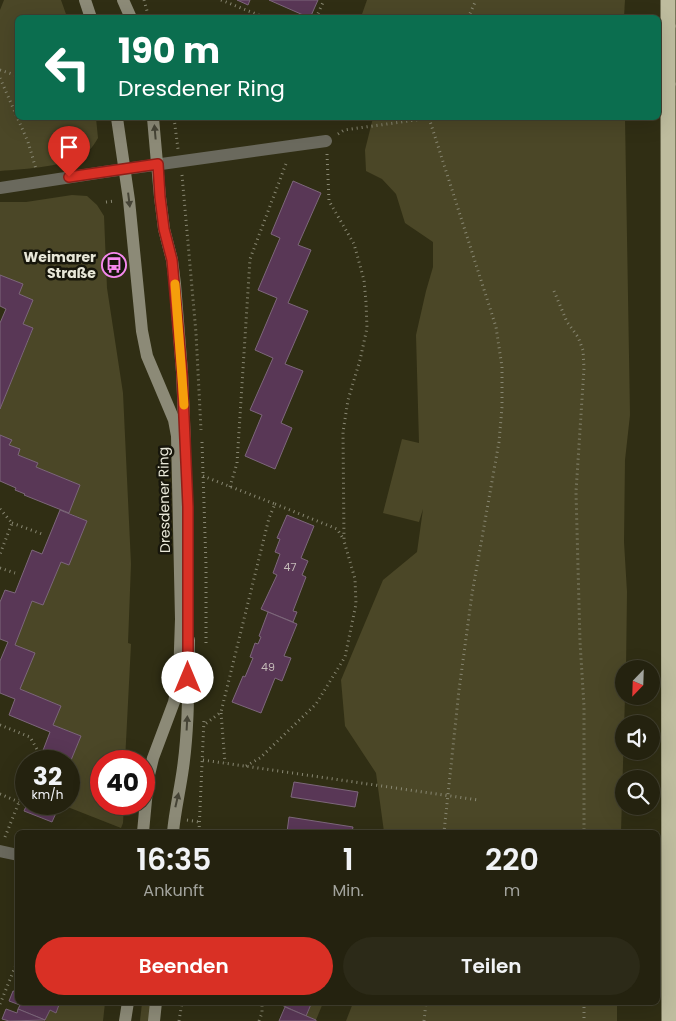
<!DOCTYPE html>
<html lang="de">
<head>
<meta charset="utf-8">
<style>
	body { margin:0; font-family:Poppins,sans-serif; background:#2c2a18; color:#f1f3f6; height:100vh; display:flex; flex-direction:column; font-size:19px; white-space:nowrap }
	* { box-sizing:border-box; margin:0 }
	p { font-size:16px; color:#a3a49e }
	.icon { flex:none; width:28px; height:28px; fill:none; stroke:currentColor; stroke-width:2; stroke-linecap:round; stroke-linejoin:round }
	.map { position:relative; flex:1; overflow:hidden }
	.sheet { position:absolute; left:15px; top:830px; width:645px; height:175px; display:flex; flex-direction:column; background:#24220f; border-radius:8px; box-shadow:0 5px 20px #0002,0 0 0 1px #413f2f }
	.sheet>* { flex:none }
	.banner { position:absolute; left:15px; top:15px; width:646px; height:105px; border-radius:8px; box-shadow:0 5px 20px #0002,0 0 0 1px #413f2f; background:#0b6e4f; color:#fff; overflow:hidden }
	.needle { width:32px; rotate:203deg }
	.fabs { position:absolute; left:615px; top:660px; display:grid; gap:10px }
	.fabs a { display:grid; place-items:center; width:45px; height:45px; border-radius:50%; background:#24220f; box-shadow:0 5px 20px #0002,0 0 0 1px #413f2f; font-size:25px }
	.speed { position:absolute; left:15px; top:750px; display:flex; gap:10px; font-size:25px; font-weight:700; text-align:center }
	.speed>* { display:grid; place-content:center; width:65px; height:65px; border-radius:50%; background:#24220f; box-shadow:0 5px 20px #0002,0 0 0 1px #413f2f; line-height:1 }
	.speed small { font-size:12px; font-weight:400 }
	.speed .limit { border:8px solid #d22; background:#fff; color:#111 }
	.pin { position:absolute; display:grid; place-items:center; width:42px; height:42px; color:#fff; margin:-51px -21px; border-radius:50% 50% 50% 0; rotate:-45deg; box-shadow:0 0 5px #0007 }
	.pin .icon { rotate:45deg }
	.me { position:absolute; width:55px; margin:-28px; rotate:0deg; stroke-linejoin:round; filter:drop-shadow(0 0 4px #0008) }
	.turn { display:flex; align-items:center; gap:18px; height:105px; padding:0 20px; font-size:22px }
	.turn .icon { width:65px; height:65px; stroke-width:2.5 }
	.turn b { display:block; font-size:35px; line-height:42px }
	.eta { display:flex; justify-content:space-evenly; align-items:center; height:85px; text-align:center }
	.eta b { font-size:30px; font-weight:600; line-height:35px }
	.cta { display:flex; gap:10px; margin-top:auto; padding:10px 20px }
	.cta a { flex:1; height:58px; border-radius:30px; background:#d93025; color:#fff; font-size:20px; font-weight:600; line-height:58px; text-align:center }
	.cta a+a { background:#2c2a18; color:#f1f3f6 }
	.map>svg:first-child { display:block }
	.green { fill:#4b4727 }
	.building { fill:#593756; stroke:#7d677b }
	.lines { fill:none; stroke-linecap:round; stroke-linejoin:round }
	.path { stroke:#888772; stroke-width:3; stroke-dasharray:1 4; stroke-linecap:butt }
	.street { stroke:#6a695d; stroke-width:12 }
	.secondary { stroke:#8c8a77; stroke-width:12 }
	.highway { stroke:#bebc9e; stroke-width:15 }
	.highway-bridge { stroke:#bebc9e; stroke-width:15 }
	.oneway { fill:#464436 }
	.route-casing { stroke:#8d1f18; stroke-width:12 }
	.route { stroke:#d93025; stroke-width:9 }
	.slow { stroke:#f59e0b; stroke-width:9 }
	.labels { text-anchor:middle; stroke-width:5; stroke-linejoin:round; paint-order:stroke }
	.number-label { font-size:11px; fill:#c4bbb8 }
	.poi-label { font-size:14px; font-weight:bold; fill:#e8e7d8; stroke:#17160b; text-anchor:end }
	.street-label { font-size:14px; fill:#e8e7d8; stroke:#17160b }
</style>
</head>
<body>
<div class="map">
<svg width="676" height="1021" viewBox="0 0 676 1021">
	<rect width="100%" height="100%" fill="#302e14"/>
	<!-- green -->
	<g class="green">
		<path d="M4,0h57l6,17 -49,1v100h78l2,20c-3,5 -6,10 -10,13 -18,16 -64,18 -88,20v-161z"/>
		<path d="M367,0h258l-1,17h-263z"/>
		<path d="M373,118h252l5,297 -5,45 -1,82 3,50 -1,77h-2v27h1l-4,136h-237l-8,-59 -31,-47 -4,-46 42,-100 34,-28 6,-43 -4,13 -36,-9 19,-74 17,4 -3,-108 10,-44 7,-24v-25l-28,-19 -9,-29 -14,-15 -16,-8 -1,-21z"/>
		<path d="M72,195l15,1 10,9 7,11 3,72 16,105 8,171 -3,79 3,1 -6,117h-24v43h23l-1,19 -2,5 -61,-24h9v-39l12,-29 -28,-11 8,-19 -41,-17 14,-36 -19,-8 17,-44 11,4 18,-43 8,3 18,-44 -18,-8 11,-28 -44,-18 2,-4 -20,-8 -9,-10 2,-5 -11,-5v-26l33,-80 -10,-5 10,-24 -14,-6 3,-10 -22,-9v-73h26z"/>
		<path d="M60,1003h45l-2,18h-58l5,-11 6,3z"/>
		<path d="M142,1003h9l-2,18h-9z"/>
		<path d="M312,1003h11l-7,17 3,1 -13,-5z"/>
		<path d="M353,1003h264v18h-271z"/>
	</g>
	<!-- building -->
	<g class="building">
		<path d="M237,0h13l-2,5z"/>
		<path d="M269,0h49l-8,18z"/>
		<path d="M293,181l28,12 -23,52 13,5 -23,53 20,8 -23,53 18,7 -22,52 11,5 -17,41 -30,-13 17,-41 -12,-5 23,-52 -18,-8 22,-52 -19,-8 22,-52 -9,-4z"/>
		<path d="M0,275l23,9 -4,10 14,6 -10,24 10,4 -33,81v-86l6,-14 -6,-3z"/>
		<path d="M0,435l12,5 -3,5 11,4 -2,6 20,8 -2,4 44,18 -11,28 -45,-18 1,-1 -10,-4 1,-2 -16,-7z"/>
		<path d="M60,510l27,11 -18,44 -8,-3 -18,43 -11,-4 -17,44 20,8 -15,36 41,17 -8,19 28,11 -12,29v-4h-30l11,-29 -41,-17 6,-16 -15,-6v-32l8,-19 -8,-3v-37l5,-12 10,3 17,-43 10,4z"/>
		<path d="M287,515l27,11 -13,32 7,3 -6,14 4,2 -13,34 4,1 -4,10 -32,-13 16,-34 -4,-2 7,-19 -5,-2 5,-13 -3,-1z"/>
		<path d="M268,612l29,12 -13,32 7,2 -9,23 -7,-3 -14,35 -29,-11 11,-26 2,1 8,-19 -3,-1 5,-14 3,1 3,-7 -2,-1z"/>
		<path d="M294,782l64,10 -3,15 -64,-10z"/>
		<path d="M27,804h33l-8,18 -28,-11z"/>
		<path d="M289,817l64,10 -1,5h-65z"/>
		<path d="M13,991l5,1v10h42l-4,11 -6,-3 -5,10 -27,-11 2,-4 -11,-4z"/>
		<path d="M275,1002h37l-6,14z"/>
		<path d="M285,1007l31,13v1h-37z"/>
		<path d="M6,1009l11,4 1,-4 27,11 -36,1 -7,-2z"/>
	</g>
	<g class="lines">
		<!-- path -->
		<g class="path">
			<path d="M144,0l5,18"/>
			<path d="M221,0l45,18"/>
			<path d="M316,18l8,-18"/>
			<path d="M468,18l8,-18"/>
			<path d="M0,70l18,6"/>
			<path d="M0,78l28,64 8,27"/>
			<path d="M174,118l4,31"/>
			<path d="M429,118l67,209 6,40v40l-3,35 -27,152 -13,96 -15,142"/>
			<path d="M338,134l6,-4 86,-12"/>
			<path d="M182,175l14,158 5,97"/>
			<path d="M106,202l9,-1"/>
			<path d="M554,291l13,31 11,15 5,13 1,18 -8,124 4,150 4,64v126"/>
			<path d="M202,442l4,124v77"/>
			<path d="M203,476l72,28 -6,14 -48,194 -17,13"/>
			<path d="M230,487l7,-24 13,-204 37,-98"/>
			<path d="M275,504l62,25 7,11"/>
			<path d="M0,509l12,14 -12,31"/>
			<path d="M12,523l30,11"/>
			<path d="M0,568l15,5"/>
			<path d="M221,713l4,50"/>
			<path d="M0,725l30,12 8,14 -5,10"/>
			<path d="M203,760l275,40"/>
			<path d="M246,766l14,-8 56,-54 29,-47 11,-53 -1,-25 -11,-38 -1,-109 5,-32 12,-40 7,-32 -1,-26 -2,-22 -10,-36 -25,-43 -2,-47"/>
			<path d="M0,794l19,8"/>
			<path d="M187,820l12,2"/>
			<path d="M121,832v-1"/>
			<path d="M199,832l5,-113"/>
			<path d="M5,837l14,-35 7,-25"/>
			<path d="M584,1002v19"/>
			<path d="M0,1004l18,-44"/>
			<path d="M179,1021l3,-19"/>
			<path d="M259,1021l3,-8v-11"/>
			<path d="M424,1021l2,-19"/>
		</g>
		<!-- street -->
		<g class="street">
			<path d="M0,188l104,-16 222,-31"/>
			<path d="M0,851l18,4"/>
		</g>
		<!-- secondary -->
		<g class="secondary">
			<path d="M85,0l6,18"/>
			<path d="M123,0l8,18"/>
			<path d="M117,118l12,82 13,131 5,25 27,64 3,16 4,183 -2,60 -5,23 -21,56 -5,21 -5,53"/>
			<path d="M153,118l7,79 4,32 8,31 3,24 7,88 3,73"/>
			<path d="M173,832c2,-21 7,-42 10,-64 6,-42 5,-85 6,-128"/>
			<path d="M125,1021l3,-19"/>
			<path d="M154,1021l2,-19"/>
		</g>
		<!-- highway -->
		<g class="highway">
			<path d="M668,26v-26"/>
			<path d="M668,84l1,937"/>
		</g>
		<!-- highway-bridge -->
		<path class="highway-bridge" d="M668,84v-58"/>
	</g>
	<!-- one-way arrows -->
	<defs><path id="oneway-solid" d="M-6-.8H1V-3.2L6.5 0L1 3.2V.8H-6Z" transform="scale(1.25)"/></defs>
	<g class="oneway">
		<use href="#oneway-solid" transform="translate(155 132) rotate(-95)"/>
		<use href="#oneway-solid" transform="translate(129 200) rotate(83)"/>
		<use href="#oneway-solid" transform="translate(187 723) rotate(-87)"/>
		<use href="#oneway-solid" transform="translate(177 800) rotate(-77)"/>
	</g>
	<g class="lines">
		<defs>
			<path id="route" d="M69,177l89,-13 2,33 4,32 8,31 10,112 6,135v171"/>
		</defs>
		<!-- route casing -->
		<use href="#route" class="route-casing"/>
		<!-- route -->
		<use href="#route" class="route"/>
		<!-- slow -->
		<path class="slow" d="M175,284l9,121"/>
	</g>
	<!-- icons -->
	<defs>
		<symbol id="bus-ring" viewBox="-11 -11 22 22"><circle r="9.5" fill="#17160b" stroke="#f689ee" stroke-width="1.5"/><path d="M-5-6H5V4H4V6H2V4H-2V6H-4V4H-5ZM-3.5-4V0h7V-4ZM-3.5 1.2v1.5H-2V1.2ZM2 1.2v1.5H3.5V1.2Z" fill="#f689ee"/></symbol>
	</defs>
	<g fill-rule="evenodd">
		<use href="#bus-ring" x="100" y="251" width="28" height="28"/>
	</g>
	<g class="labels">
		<!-- number labels -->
		<g class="number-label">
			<text x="290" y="571">47</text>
			<text x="268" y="671">49</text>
		</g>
		<!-- poi labels -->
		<g class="poi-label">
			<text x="96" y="262">Weimarer<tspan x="96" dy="16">Straße</tspan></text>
		</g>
		<!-- street labels -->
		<g class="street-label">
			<text transform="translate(164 500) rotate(-91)" y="5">Dresdener Ring</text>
		</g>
	</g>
</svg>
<div class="fabs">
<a><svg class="needle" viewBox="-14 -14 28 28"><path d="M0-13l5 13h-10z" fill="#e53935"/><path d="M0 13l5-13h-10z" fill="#a3a49e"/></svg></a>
<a><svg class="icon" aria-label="sound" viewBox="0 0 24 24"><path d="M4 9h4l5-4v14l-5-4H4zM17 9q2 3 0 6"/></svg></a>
<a><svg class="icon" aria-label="search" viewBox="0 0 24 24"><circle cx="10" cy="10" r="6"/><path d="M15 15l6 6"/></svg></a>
</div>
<div class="speed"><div>32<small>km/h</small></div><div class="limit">40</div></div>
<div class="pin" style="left:69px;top:177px;background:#d93025"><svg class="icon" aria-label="arrive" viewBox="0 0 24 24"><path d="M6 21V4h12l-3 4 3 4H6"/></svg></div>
<svg class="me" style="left:188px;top:678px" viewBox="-20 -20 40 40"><circle r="19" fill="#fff"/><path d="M0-13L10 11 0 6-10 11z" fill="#d93025"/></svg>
<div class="banner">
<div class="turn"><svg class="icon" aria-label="left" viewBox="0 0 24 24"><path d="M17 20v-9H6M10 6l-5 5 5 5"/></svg><div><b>190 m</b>Dresdener Ring</div></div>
</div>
<section class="sheet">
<div class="eta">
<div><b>16:35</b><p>Ankunft</p></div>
<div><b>1</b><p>Min.</p></div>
<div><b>220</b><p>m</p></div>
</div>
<div class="cta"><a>Beenden</a><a>Teilen</a></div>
</section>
</div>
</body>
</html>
